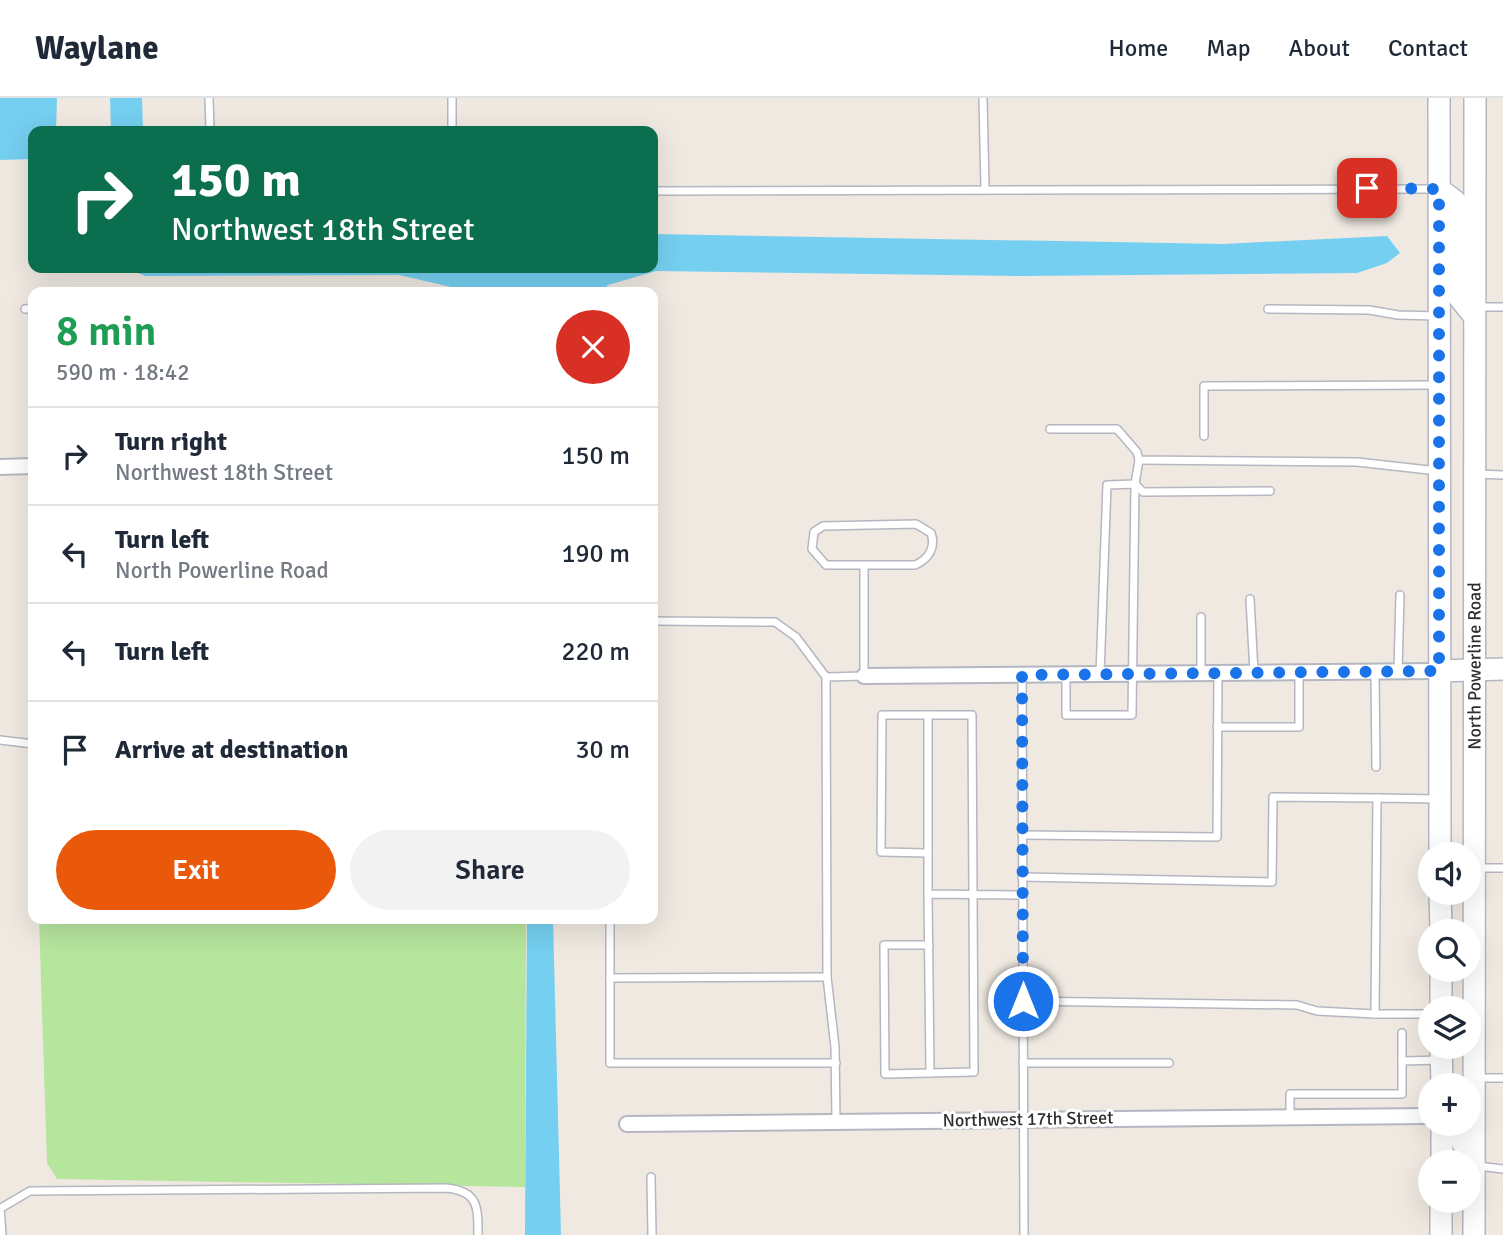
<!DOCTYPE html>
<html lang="en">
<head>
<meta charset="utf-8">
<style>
	body { margin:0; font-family:Signika,sans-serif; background:#f2f2f3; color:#1f2937; height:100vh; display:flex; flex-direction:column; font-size:26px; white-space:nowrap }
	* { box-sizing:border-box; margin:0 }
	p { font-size:23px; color:#747a83 }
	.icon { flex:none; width:38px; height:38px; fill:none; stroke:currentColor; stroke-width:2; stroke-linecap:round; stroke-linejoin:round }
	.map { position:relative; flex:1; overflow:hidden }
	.panel { position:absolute; left:28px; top:189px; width:630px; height:637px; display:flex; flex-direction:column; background:#fff; border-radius:14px; box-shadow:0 7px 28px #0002 }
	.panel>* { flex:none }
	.top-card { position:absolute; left:28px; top:28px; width:630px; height:147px; border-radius:14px; box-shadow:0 7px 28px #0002; background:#0b6e4f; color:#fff; overflow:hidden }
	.controls { position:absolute; left:1418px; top:744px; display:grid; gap:14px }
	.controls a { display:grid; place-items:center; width:63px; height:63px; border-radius:50%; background:#fff; box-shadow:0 7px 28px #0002; font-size:35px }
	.pin { position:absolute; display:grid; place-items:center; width:60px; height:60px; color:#fff; margin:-30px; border-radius:14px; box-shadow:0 4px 10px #0006 }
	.me { position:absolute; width:77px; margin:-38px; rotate:0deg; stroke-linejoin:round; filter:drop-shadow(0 0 5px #0008) }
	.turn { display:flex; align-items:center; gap:24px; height:147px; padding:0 28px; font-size:32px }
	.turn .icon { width:91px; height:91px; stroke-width:2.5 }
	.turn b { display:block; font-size:49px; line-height:60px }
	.round { display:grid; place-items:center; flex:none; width:74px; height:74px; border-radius:37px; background:#f2f2f3 }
	.headline { display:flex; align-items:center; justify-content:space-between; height:119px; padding:0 28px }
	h1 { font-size:42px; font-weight:600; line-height:52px; color:#1e9e55 }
	.primary-button { display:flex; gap:14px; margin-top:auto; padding:14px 28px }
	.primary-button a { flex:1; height:80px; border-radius:42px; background:#ea580c; color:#fff; font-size:28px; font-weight:600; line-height:80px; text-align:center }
	.primary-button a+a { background:#f2f2f3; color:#1f2937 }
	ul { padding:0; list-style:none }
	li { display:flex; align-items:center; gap:21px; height:98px; padding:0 28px; border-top:2px solid #e0e1e3 }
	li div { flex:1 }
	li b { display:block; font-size:26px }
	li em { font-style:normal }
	header { display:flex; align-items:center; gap:42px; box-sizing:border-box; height:98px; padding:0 35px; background:#fff; border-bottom:2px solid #e0e1e3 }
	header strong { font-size:33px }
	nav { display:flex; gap:38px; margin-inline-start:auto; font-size:24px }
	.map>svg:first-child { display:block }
	.green { fill:#b6e59e }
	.water { fill:#75cff0 }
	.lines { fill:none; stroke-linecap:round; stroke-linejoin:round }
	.lane-casing { stroke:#b4b7c1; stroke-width:10 }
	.street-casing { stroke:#b4b7c1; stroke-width:18 }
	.secondary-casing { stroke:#b4b7c1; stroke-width:24 }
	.lane { stroke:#fff; stroke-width:7 }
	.street { stroke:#fff; stroke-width:14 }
	.secondary { stroke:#fff; stroke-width:21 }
	.route { stroke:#1a73e8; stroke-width:12; stroke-dasharray:0 21.6 }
	.labels { text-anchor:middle; stroke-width:6; stroke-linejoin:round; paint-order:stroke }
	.street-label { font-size:18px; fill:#2e2e2e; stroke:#fff }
</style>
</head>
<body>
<header>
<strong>Waylane</strong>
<nav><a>Home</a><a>Map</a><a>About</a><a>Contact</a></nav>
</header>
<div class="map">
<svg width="1503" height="1137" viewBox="0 0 1503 1137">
	<rect width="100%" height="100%" fill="#efe9e1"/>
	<!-- green -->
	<path class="green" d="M39,821h487l-1,268 -468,-8 -10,-16z"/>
	<!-- water -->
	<g class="water">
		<path d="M0,0h57l-1,33h-23v28l-33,1z"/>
		<path d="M110,0h32l1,33h-32z"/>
		<path d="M653,136l570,10 164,-8 13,17 -13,10 -30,10 -336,3 -365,-5 -48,14 -7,7h-128l-74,-17 -254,1 -19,-8h527z"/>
		<path d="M527,821h26l8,316h-36z"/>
	</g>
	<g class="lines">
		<defs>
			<g id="lane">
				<path d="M209,0l1,33"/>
				<path d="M983,0l2,90"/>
				<path d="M452,33v-33"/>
				<path d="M653,93l782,-2"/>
				<path d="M1476,209h27"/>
				<path d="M25,211l8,-1"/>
				<path d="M1268,211l101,1 29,5 40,1"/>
				<path d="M1050,331h67l20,23 2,8 218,2 81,9"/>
				<path d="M1204,338v-50l234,-1"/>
				<path d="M1477,376l26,1"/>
				<path d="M1250,501l4,73"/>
				<path d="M1201,519v56"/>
				<path d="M653,523l122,1 21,15 30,40"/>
				<path d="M1398,573l2,-76"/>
				<path d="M1375,574l1,95"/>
				<path d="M1100,576l7,-189 28,-1 8,8 127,-1"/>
				<path d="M1022,577l2,560"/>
				<path d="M1066,577v40h66l3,-231 4,-24"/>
				<path d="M1217,629h82v-55"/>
				<path d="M0,642l33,4"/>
				<path d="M1022,737l195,2 1,-165"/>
				<path d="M928,755l-47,-1 1,-137h46"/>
				<path d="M1477,770h26"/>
				<path d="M1022,779l250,5 1,-85 104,1"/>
				<path d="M928,796l2,179 44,-1 -2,-357h-44v179l94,1"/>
				<path d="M610,821v144h226"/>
				<path d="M929,847h-45l1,129 45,-1"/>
				<path d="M610,880l217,-1"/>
				<path d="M1023,903l274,4 20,6 58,3"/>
				<path d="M1430,916h-55l2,-216 62,1"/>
				<path d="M1402,935v28l39,-1"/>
				<path d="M1023,965h146"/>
				<path d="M1478,980h25"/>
				<path d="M1290,1019v-23h112v-33"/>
				<path d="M836,1023l-1,-74 -8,-70 -1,-300 38,-1v-111h51c14,-6 21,-18 16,-32l-15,-9 -93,2 -9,6 -2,17 14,16h38"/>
				<path d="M1478,1068l25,3"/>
				<path d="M651,1079l1,58"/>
				<path d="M0,1110l2,27"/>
				<path d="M1,1110l29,-17 416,-3c32,3 32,18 32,47"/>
			</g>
			<g id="street">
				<path d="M0,369l33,-1"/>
				<path d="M864,578l575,-5"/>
				<path d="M627,1026l803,-8"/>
			</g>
			<g id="secondary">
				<path d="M1439,0l1,756"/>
				<path d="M1439,91l16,12 3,10v85l16,20"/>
				<path d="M1439,573l64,-2"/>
				<path d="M1440,794l1,39"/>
				<path d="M1441,872v38"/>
				<path d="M1441,948l1,39"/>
				<path d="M1453,1026l17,33"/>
				<path d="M1442,1064v-38"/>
				<path d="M1441,1137v-35"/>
				<path id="s1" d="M1474,1137l1,-1137"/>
			</g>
		</defs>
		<!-- lane casing -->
		<use href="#lane" class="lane-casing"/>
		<!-- street casing -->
		<use href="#street" class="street-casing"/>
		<!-- secondary casing -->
		<use href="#secondary" class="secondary-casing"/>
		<!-- lane -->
		<use href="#lane" class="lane"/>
		<!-- street -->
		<use href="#street" class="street"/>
		<!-- secondary -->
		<use href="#secondary" class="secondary"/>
	</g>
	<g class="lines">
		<!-- route -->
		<path class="route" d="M1023,903l-1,-326 417,-4v-482l-72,-1"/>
	</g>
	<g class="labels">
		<!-- street labels -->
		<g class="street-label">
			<text dy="6" stroke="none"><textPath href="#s1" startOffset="569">North Powerline Road</textPath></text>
			<text transform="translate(1028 1021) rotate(-1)" y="6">Northwest 17th Street</text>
		</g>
	</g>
</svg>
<div class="controls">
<a><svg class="icon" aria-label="sound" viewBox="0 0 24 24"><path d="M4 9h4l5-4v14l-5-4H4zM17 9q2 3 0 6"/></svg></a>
<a><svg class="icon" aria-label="search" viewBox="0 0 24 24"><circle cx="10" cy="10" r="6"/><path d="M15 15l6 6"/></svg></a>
<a><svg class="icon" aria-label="layers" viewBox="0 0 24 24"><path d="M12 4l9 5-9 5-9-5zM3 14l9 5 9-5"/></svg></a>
<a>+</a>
<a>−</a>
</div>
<div class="pin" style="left:1367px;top:90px;background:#d93025"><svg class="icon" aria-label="arrive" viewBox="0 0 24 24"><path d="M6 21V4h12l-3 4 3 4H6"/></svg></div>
<svg class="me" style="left:1023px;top:903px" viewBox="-20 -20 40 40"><circle r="17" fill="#1a73e8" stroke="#fff" stroke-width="3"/><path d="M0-11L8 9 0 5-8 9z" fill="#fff"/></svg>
<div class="top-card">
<div class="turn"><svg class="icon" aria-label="right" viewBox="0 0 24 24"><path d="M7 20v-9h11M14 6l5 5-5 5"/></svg><div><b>150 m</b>Northwest 18th Street</div></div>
</div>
<section class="panel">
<div class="headline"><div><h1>8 min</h1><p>590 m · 18:42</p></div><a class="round" style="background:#d93025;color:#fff"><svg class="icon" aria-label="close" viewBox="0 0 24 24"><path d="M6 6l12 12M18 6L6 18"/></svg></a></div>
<ul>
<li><svg class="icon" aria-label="right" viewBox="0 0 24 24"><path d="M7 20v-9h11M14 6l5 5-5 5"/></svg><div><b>Turn right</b><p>Northwest 18th Street</p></div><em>150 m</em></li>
<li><svg class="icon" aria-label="left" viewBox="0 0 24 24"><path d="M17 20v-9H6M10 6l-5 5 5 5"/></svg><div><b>Turn left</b><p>North Powerline Road</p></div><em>190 m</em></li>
<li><svg class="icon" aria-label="left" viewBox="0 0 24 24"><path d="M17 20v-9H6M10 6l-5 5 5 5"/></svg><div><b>Turn left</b></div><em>220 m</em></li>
<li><svg class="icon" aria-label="arrive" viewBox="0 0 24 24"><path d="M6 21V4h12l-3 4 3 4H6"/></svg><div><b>Arrive at destination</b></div><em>30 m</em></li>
</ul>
<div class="primary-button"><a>Exit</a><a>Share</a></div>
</section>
</div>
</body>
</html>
